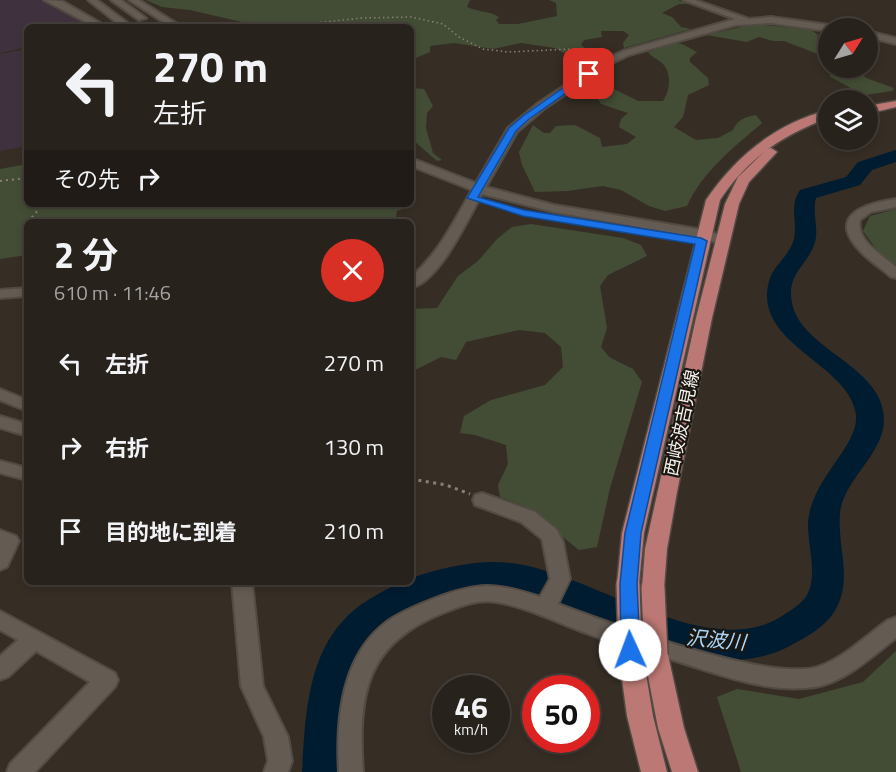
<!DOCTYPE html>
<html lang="ja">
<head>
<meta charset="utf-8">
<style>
	body { margin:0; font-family:"Titillium Web","Noto Sans JP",sans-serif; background:#342f29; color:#f1f3f6; height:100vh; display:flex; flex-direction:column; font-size:22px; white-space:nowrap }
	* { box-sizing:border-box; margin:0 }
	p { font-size:20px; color:#a5a4a3 }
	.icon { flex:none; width:33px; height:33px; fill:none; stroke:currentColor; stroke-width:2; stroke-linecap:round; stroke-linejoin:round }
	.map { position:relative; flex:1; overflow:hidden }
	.side { position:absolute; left:24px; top:219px; width:390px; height:366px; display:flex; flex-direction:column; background:#28221c; border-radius:9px; box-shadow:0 3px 9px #0003,0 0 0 2px #443f3b }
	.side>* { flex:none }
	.top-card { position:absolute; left:24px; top:24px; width:390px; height:183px; border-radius:9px; box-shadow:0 3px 9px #0003,0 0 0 2px #443f3b; background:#28221c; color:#f1f3f6; overflow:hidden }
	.needle { width:39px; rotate:53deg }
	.buttons { position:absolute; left:818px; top:18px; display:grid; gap:12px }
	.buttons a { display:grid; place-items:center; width:60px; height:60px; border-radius:50%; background:#28221c; box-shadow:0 3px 9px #0003,0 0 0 2px #443f3b; font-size:30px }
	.speed { position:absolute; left:432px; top:675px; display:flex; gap:12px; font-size:30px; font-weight:700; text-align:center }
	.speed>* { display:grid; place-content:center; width:78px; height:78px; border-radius:50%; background:#28221c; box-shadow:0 3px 9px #0003,0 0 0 2px #443f3b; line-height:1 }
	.speed small { font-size:15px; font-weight:400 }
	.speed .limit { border:9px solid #d22; background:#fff; color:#111 }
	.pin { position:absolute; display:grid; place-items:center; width:51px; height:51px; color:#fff; margin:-26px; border-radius:12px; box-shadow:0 3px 9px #0006 }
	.me { position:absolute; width:66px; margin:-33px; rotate:358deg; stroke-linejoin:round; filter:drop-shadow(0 0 4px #0008) }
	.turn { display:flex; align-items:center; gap:21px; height:126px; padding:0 30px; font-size:27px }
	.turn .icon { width:78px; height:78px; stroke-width:2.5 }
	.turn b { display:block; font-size:42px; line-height:51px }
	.then { display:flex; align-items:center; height:57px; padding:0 30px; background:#0003; gap:12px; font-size:22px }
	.round { display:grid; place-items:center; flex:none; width:63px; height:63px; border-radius:32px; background:#342f29 }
	.head { display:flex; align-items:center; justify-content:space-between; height:102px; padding:0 30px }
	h1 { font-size:36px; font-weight:700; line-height:45px }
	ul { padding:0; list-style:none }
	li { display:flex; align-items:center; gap:18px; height:84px; padding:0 30px }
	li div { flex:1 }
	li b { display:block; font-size:22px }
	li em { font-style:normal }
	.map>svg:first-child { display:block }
	.education { fill:#40313e }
	.green { fill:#434d35 }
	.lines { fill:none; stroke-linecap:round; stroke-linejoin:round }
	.river { fill:#001c31; fill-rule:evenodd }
	.minor-casing { stroke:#514b43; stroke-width:4 }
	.major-casing { stroke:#514b43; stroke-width:3 }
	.path-far2 { stroke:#868078; stroke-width:1.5; stroke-dasharray:1.5 3; stroke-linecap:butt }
	.path-far1 { stroke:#868078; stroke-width:2; stroke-dasharray:2 4; stroke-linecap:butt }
	.path { stroke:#868078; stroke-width:3; stroke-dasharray:3 4.5; stroke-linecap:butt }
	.minor { fill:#645b52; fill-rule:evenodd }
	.major { fill:#bc7874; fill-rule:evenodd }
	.major-bridge-casing { stroke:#514b43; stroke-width:26; stroke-linecap:butt }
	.major-bridge { stroke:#bc7874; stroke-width:23 }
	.route { fill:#1a73e8; stroke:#114b97; stroke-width:1.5 }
	.labels { text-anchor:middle; stroke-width:4.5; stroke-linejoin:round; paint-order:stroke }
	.street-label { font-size:18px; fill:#f6f1eb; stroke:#1a1713 }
	.water-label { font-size:20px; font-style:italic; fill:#abd7fa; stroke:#1a1713 }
</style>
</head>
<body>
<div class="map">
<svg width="896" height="772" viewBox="0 0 896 772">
	<rect width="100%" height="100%" fill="#362e25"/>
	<!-- education -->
	<g class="education">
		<path d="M0,0h41l16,4 39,23h-69v20l-27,6z"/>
		<path d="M27,49v97l-27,5v-97z"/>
	</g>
	<!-- green -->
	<g class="green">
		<path d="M146,0h324l-3,7c10,5 23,4 32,10l-3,3 3,4h19l39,-8 -1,-13 -7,-3h129l10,4h-9l-17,9 10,4 9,10 10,2 -67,19 -1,-5 6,-8 -6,-4h-22l1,6 -18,3 -3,5 11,8h-28l-9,-5 -34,-5 -28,6 -39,-6 -24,3v6l-19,8v-33h-147l-74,-17 -28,-3z"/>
		<path d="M754,24l57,6 7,5 -1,4 11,8v11l-44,-17h-11l-14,-4 -12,5 -41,-7z"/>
		<path d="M676,43l6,1 15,8 -7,6v4l18,16 1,7 -21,10 -5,22 -9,10 22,13 22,-2 15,-8c5,-11 12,-13 23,-15l6,8c-29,25 -59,48 -75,83l-22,5 -16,-5 -28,-16 -18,-4 -36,5 -32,1 -13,-27 -3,-13 14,-27 11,8h6l6,-7 19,-1 25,13 2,9 25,-3 9,-7 -17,-10 2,-8 7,-6 -27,-9 -5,-8 -12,-6 14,-9 40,20h25c7,-10 9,-27 0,-37 -5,-5 -12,-7 -15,-12z"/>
		<path d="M835,68h23v2l8,8 28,10 -2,3 -33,5 -10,-9 -20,-11 9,-5z"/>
		<path d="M411,88l13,1 9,17 -6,7 -1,15 7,25 9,7 -5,1 -24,-21z"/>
		<path d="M27,164v40h176l6,4 8,-4h193l1,2 -14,5 -2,11h-368v33l-27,4v-90z"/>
		<path d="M896,209v56l-19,-15 -14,-19 7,-15z"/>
		<path d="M531,224l92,14 18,7 6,11 -39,19 -8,11 7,42 -6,19 8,10 24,12 9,13 -32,106 -13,59 -18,3 -53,-43 -26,-10 -2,-12 10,-21 -2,-19 -31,-10 -15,-2 4,-17 27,-16 54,-15 18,-18 -2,-20 -16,-14 -26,-3 -53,12 -10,18 -15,-3 -30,15v-63l26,-1 21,-32 20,-15 19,-22 15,-12z"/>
		<path d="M896,651v121h-155l-24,-75 20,-8 62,10 64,-17z"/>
	</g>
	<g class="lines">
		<!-- river -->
		<path class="river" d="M896,150v12l-24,8 -12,15 -44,13c-4,15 3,30 -1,44 -7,24 -29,31 -23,61 9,47 90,62 92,115 1,36 -40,60 -44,95 -3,34 14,68 -6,99 -10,16 -28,25 -44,34 -126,64 -244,-117 -379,-37 -12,7 -27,14 -37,25 -35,36 -30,92 -32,138h-40c4,-67 6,-138 71,-175 13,-7 23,-15 38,-15v-4c34,-11 71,-20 107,-14 77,12 196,101 267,50 8,-5 19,-12 23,-21 9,-19 0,-47 0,-68 1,-45 51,-78 48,-110 -6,-52 -104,-70 -87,-134 4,-15 19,-24 24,-39 6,-18 -5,-35 7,-52l46,-13 12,-15z"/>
		<defs>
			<g id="minor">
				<path d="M44,0l18,1 45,26h-12z"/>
				<path d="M88,0h9l36,27h-11z"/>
				<path d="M111,0h10l25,18 -7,2z"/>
				<path d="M129,0h10l43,27h-11z"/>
				<path d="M683,0h12l54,19 22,-2 58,8 5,3h-6v3l-57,-8 -35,2 -107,30 -21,10 -63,43 -28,24 -31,55 68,18 149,25 24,7 2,3 -2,3 -5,1 -21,-6 -147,-26 -72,-18c-14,25 -42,87 -71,94v-11c28,-24 43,-56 61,-87l-61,-24v-8l65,25 32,-55 29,-24 65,-43 21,-10 112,-32z"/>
				<path d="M867,31l29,7v6l-29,-7z"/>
				<path d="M896,199v8l-25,5 -11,8c-4,21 22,35 36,47v11l-5,-1c-9,-8 -20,-15 -29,-24 -36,-36 -1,-49 34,-54z"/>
				<path d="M27,288v8l-27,2v-8z"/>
				<path d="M0,389l27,11v11l-27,-11z"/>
				<path d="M0,416l27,8v12l-27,-8z"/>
				<path d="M0,461l27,7v12l-27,-7z"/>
				<path d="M482,493l53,19 22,18 6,12 7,37 -12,25c51,19 214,80 262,62 25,-9 47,-31 68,-46l8,-3v21c-23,18 -51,44 -81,49 -48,7 -97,-13 -142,-27 -29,-9 -59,-16 -87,-27 -30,-11 -59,-26 -90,-31 -18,-3 -36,4 -53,11 -78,31 -85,82 -80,159h-24c-3,-50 2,-114 45,-148 15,-12 33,-18 49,-25 45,-17 62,-17 107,-2l10,-18 -8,-40 -21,-17 -46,-17 -2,-5 2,-5z"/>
				<path d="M0,530l16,6 3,5 -12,26 -7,3z"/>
				<path d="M232,582h20l11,104 25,51 4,24 -4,11h-24l4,-11 -4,-24 -23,-51z"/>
				<path d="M0,611l115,62 3,7 -3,7 -80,85h-28l3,-8 80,-82 -54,-31 -28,26 -8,3v-24l18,-16 -18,-10z"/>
			</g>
			<g id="major">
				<path d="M896,101v6l-29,7v-8z"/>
				<path d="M828,110v8c-46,17 -81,41 -108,82l-76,333 -5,51 -3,6 -8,3 -8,-3 -3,-6 5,-51 84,-333c30,-44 69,-76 122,-90z"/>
				<path d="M771,148l6,4 -28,30 -10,22 -27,114 -35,174 -10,57 -3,39 -3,6 -8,3 -8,-3 -3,-6 3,-39 51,-231 29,-114 13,-27 29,-28z"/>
				<path d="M630,640l8,3 4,7 11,66 14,56h-26l-14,-56 -9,-66 4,-7z"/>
				<path d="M656,645l9,3 3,7 16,73 14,44h-26l-14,-44 -14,-73 3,-7z"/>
			</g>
		</defs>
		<!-- minor casing -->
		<use href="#minor" class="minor-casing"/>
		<!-- major casing -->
		<use href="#major" class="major-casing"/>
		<!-- path-far2 -->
		<g class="path-far2">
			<path d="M280,27l81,-9 50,-1 32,7 16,13 24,12 25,3 64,-3 22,10"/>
			<path d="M841,27l20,1"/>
		</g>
		<!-- path-far1 -->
		<g class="path-far1">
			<path d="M0,181l27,-3"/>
			<path d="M28,222l15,-18"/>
		</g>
		<!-- path -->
		<path class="path" d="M411,479l35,6 24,9"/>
		<!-- minor -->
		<use href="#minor" class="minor"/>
		<!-- major -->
		<use href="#major" class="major"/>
		<defs>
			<g id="major-bridge">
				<path d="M628,584l2,66"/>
				<path d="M653,588l3,67"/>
			</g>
		</defs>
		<!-- major-bridge casing -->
		<use href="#major-bridge" class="major-bridge-casing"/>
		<!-- major-bridge -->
		<use href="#major-bridge" class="major-bridge"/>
	</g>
	<!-- route -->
	<path class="route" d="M586,72l7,2 -64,45 -13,12 -38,66 46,13 177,28 6,3 -66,292 -4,51 3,66 -3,5 -7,2 -6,-2 -3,-5 -1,-66 5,-51 70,-289 -172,-28 -56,-18 42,-70 14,-12z"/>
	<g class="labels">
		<!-- street labels -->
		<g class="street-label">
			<text transform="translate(682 423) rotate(-78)" y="6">西岐波吉見線</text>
		</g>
		<!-- water labels -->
		<g class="water-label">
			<text transform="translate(716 640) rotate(5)" y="7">沢波川</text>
		</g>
	</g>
</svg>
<div class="buttons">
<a><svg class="needle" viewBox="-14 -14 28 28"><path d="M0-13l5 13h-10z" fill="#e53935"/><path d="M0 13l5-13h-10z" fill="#a5a4a3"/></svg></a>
<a><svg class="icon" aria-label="layers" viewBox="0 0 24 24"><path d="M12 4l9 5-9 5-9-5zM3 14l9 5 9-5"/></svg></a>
</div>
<div class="speed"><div>46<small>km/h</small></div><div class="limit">50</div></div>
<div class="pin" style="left:589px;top:74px;background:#d93025"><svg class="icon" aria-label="arrive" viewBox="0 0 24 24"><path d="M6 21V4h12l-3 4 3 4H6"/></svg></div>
<svg class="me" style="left:630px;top:650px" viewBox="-20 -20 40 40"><circle r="19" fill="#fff"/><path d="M0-13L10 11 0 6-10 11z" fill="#1a73e8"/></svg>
<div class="top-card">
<div class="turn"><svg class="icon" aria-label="left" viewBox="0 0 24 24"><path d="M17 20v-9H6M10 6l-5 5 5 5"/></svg><div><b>270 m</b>左折</div></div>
<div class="then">その先<svg class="icon" aria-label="right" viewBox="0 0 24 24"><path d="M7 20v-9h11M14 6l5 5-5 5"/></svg></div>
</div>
<section class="side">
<div class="head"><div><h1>2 分</h1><p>610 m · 11:46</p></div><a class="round" style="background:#d93025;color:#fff"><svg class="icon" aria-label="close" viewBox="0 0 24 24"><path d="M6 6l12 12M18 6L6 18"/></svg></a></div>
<ul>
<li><svg class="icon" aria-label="left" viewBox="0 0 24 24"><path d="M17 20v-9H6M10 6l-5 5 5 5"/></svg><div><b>左折</b></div><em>270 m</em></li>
<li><svg class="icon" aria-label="right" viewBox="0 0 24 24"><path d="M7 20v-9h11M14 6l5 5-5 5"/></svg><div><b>右折</b></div><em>130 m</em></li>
<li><svg class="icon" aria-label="arrive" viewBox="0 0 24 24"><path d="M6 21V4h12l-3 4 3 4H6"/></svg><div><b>目的地に到着</b></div><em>210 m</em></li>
</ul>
</section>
</div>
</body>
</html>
